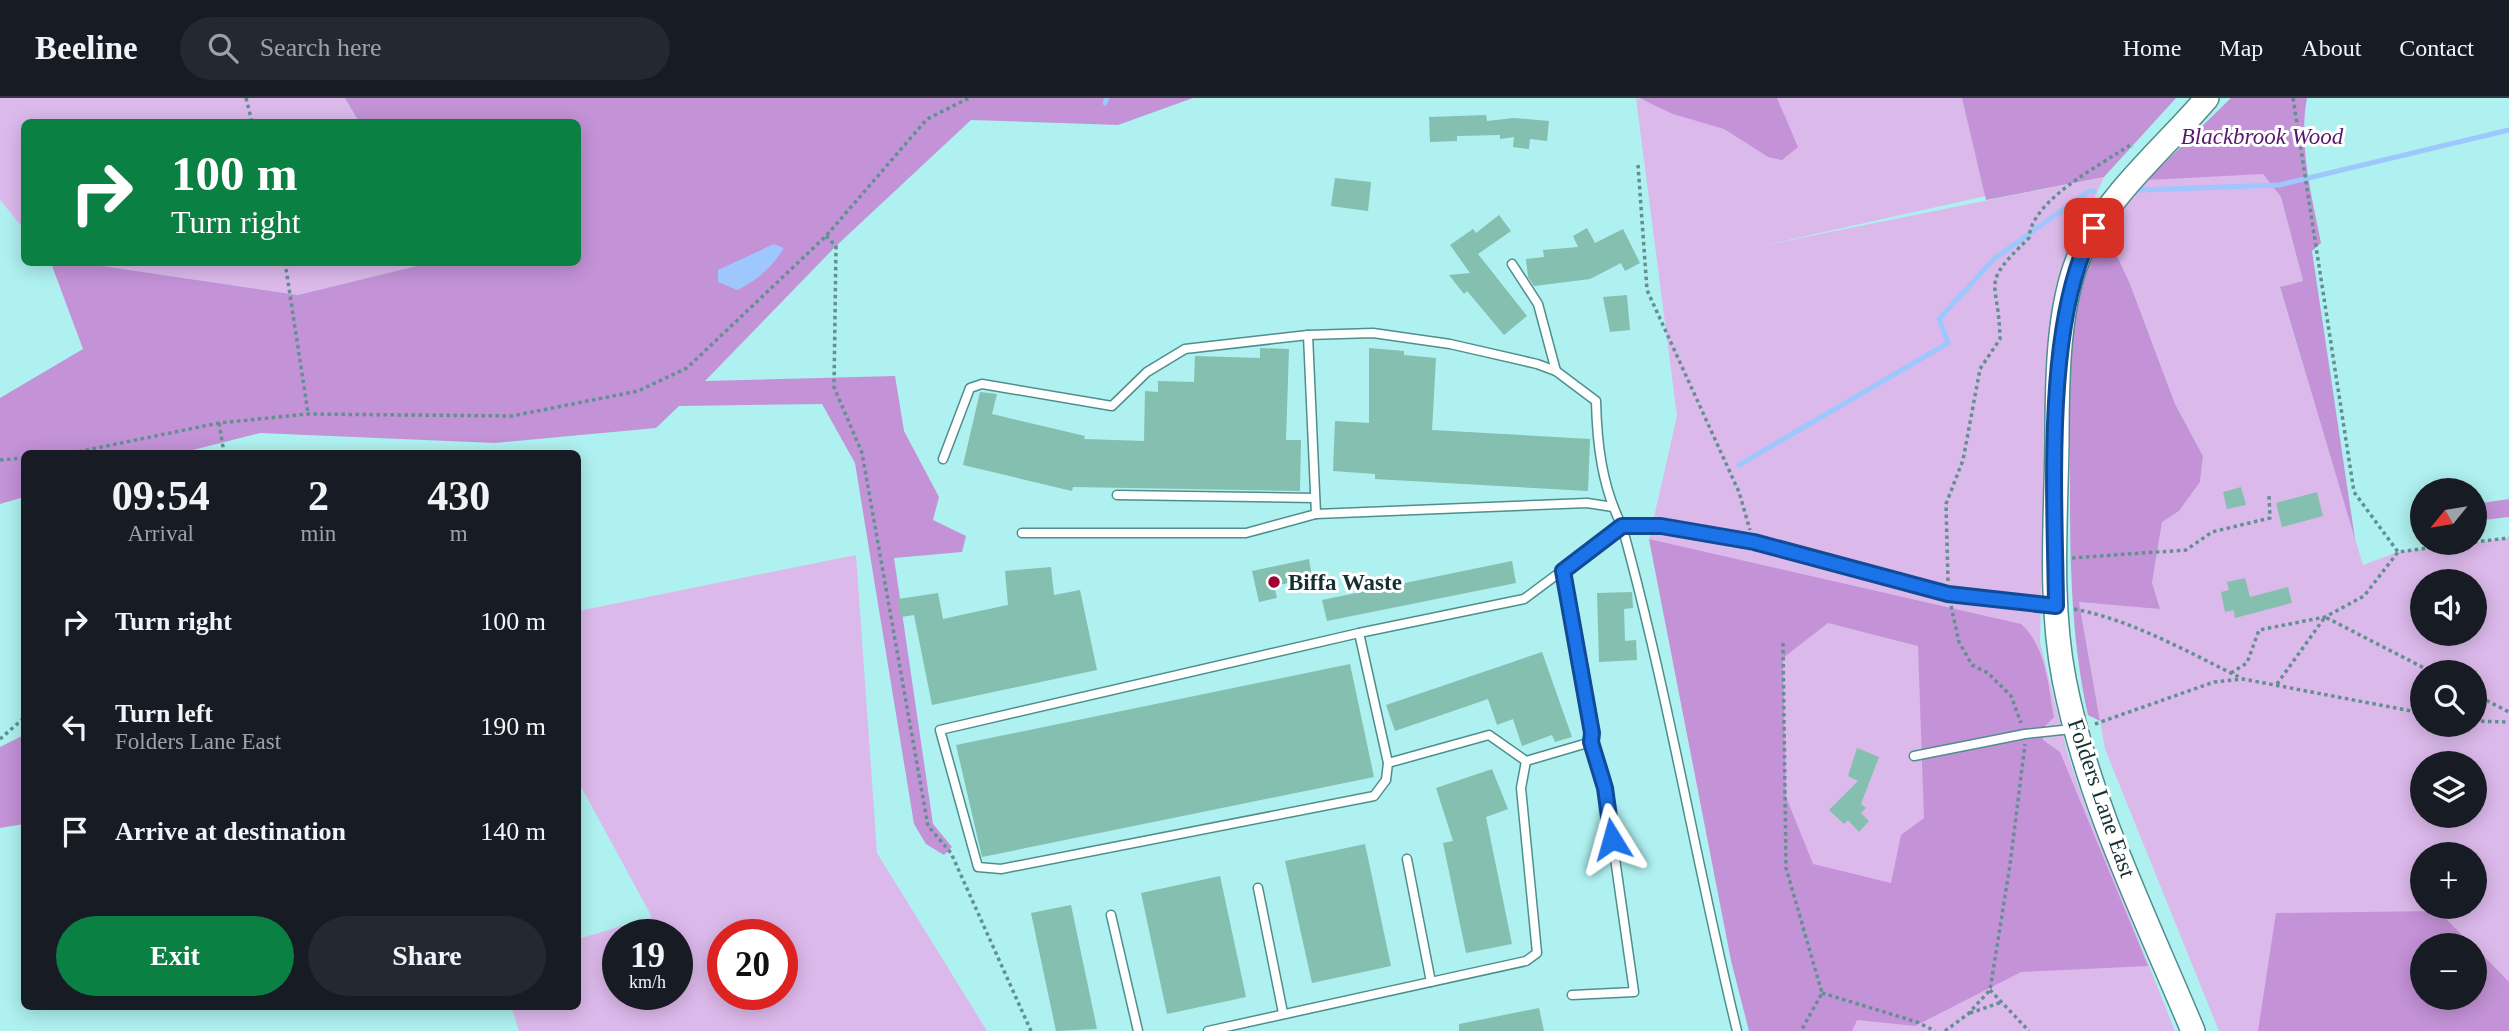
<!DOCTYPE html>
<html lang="en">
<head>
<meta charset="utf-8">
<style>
	body { margin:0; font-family:"Times New Roman",serif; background:#242831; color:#f1f3f6; height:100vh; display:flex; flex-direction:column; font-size:26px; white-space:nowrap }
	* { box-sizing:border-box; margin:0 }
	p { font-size:23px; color:#9ea1a6 }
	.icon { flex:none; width:38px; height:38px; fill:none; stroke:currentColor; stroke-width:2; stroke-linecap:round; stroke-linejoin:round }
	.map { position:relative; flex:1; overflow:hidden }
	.panel { position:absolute; left:21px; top:352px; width:560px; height:560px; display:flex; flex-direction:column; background:#171b24; border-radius:10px; box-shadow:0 4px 18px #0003 }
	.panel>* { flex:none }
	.guide { position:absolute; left:21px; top:21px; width:560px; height:147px; border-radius:10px; box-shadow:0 4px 18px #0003; background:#0b8043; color:#fff; overflow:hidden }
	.needle { width:46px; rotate:240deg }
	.tools { position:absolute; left:2410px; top:380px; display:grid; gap:14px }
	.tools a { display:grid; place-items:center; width:77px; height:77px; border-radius:50%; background:#171b24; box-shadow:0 4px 18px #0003; font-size:35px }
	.speed { position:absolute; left:602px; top:821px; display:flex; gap:14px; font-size:35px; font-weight:700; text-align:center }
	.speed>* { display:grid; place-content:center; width:91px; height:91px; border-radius:50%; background:#171b24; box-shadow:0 4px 18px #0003; line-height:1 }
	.speed small { font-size:18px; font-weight:400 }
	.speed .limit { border:10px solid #d22; background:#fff; color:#111 }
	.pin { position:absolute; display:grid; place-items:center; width:60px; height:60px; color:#fff; margin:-30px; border-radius:14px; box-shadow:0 4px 10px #0006 }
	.me { position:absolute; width:77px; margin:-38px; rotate:352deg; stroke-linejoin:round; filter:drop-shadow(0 0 5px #0008) }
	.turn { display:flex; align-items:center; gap:24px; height:147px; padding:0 35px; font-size:32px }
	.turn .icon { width:91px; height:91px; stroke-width:2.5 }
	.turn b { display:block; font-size:49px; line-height:60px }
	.eta { display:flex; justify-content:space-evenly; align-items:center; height:119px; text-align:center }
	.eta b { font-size:42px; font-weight:700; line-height:49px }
	.button { display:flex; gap:14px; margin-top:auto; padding:14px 35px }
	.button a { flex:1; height:80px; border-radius:42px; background:#0b8043; color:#fff; font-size:28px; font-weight:700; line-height:80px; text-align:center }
	.button a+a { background:#242831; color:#f1f3f6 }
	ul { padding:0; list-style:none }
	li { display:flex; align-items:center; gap:21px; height:105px; padding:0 35px }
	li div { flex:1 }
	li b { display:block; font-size:26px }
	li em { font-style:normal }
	header { display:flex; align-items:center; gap:42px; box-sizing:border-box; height:98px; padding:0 35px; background:#171b24; border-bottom:2px solid #363941 }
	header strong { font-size:33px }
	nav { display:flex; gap:38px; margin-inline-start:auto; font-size:24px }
	.search { width:490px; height:63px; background:#242831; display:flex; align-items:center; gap:18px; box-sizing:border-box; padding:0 24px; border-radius:38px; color:#9ea1a6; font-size:26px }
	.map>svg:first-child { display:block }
	.green { fill:#dcb9eb; fill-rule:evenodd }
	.forest { fill:#c392d7; fill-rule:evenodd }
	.water { fill:#9ec7fd }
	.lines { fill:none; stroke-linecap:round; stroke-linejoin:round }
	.stream { stroke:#9ec7fd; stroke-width:5 }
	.building { fill:#84bfaf }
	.lane-casing { stroke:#4f8e8e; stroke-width:11 }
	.secondary-casing { stroke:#4f8e8e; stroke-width:26 }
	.path { stroke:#629090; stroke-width:3.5; stroke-dasharray:3.5 3.5; stroke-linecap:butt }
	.lane { stroke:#fff; stroke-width:8 }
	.secondary { stroke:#fff; stroke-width:23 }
	.route-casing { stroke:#114b97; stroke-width:18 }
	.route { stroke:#1a73e8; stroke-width:12 }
	.poi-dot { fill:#a20232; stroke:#fff; stroke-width:2.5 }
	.labels { text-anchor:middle; stroke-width:6; stroke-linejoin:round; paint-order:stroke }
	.park-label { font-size:23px; font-style:italic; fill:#57196c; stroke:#fff }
	.poi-label { font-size:23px; font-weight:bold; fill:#173131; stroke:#fff; text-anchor:start }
	.street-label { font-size:23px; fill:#173131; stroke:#fff }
</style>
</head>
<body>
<header>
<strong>Beeline</strong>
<div class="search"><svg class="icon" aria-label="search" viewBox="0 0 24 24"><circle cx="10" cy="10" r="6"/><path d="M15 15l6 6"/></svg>Search here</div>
<nav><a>Home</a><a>Map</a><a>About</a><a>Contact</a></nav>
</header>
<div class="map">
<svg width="2509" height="933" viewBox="0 0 2509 933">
	<rect width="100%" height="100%" fill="#aff0f0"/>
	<!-- green -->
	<g class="green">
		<path d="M0,0h345l14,24h-335v107l-24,-29z"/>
		<path d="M1636,0l88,31 44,28 17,-39 -8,-20h185l24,98 -225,50 343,-69 -36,80 -14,66 -9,79 -5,241 28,112 19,56 88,220h-426l-18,-71 -82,-421 28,-123z"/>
		<path d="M2229,75l34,1 18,23 22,85 -23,6 83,277 35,-13 111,-14v493h-290l-114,-282 -26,-147 17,2 56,-21 10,-61 17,-11 21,-29 3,-26 -28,-52 -45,-120 -25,-54 42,-50zM2422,483h52v53h-52zM2422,574h52v52h-52zM2422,665h52v53h-52zM2422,756h52v52h-52zM2422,847h52v53h-52z"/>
		<path d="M82,165h347l-131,32z"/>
		<path d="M856,457l21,298 110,178h-468l-8,-25h67v-67l74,-22 -74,-136v-170zM677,836v60h-59v-60zM723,836h59v60h-59z"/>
	</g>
	<!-- forest -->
	<g class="forest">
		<path d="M345,0h848l-75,27 -147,-5 -135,126 -131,135 190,-5 9,55 35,66 -6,23 33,16 -4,16 -68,6 39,266 19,23 -8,8 -18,-11 -12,-20 -59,-361 -33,-59 -143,2 -23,22 -161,15 -235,-10 -79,20h-157v44l-24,7v-106l83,-49 -32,-86h31l216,32 131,-32 149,-1v-140h-219z"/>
		<path d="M1639,0h138l21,49 -16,13 -14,-3 -44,-28 -51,-15z"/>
		<path d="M1962,0h214l-72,79 -118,23z"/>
		<path d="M2231,0h76c-9,47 5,99 14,145l-9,8 43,288 -75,-252 23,-6 -22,-84 -18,-23 -116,6z"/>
		<path d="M2105,132l25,54 45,120 28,52 -3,26 -21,29 -17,11 -10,61 8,26 -81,-7 21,119 -12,-6c-19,-86 -18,-171 -18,-258 0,-56 -2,-115 9,-170 4,-22 14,-39 26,-57z"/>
		<path d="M2509,401v18l-34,4v-17z"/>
		<path d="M1649,441l372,85c25,22 27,62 33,93l-12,12 1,11 17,12 88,214 -127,6 -106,54 -58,-6 -5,11h-103l-18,-71zM1828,525l90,23 6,172 -23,17 -10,48 -78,-19 -27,-67 -3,-139z"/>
		<path d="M24,637v89l-24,4v-81z"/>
		<path d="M2438,813l34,34h-50v53h52l1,-51 34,35v49h-251l18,-118z"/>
	</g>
	<!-- water -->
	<path class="water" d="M774,146l10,4c-12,19 -27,33 -47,42l-19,-8v-12z"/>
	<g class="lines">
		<!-- stream -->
		<g class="stream">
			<path d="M1105,5l2,-5"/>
			<path d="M2141,92l138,-5 230,-55"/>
			<path d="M1739,367l209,-122 -9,-24 55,-60 95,-68h5"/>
		</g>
	</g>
	<!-- building -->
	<g class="building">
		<path d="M1486,17l1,6 27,-3 35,3 -2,20 -17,-2 -1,10 -16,-2 1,-10 -14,2v-4l-43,1v5l-27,1 -1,-25z"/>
		<path d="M1335,80l36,4 -3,29 -37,-5z"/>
		<path d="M1499,117l12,16 -33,23 49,62 -23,19 -37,-44 -3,3 -15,-19 21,-2 -20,-28 23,-16 3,4z"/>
		<path d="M1587,130l8,15 28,-14 17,34 -15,8 -4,-8 -31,16 -56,7 -6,-9 -2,-18 18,-2 -1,-7 35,-3 -5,-11z"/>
		<path d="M1627,197l3,35 -20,2 -7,-35z"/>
		<path d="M1260,250l29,1 -3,91h15l-1,51 -227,-4 -1,4 -109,-26 17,-73 17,2 -5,20 93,22 -1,3 60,2 1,-50 13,1v-11l36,1 1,-26 65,2z"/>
		<path d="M1369,250l35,3v4l32,3 -4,72 158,9 -2,52 -213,-12v-5l-42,-3 2,-50 34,2z"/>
		<path d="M2241,389l5,18 -19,4 -4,-17z"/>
		<path d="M2317,394l6,24 -41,11 -6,-24z"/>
		<path d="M1309,461l3,19 -38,8 3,12 -18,4 -7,-31z"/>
		<path d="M1512,463l4,22 -189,38 -5,-21z"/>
		<path d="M1051,469l3,28 26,-5 17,80 -165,35 -18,-90 -13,2 -3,-18 40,-6 5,26 27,-6 38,-8 -3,-34z"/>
		<path d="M2245,480l5,19 38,-10 4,16 -57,15 -1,-8 -9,2 -4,-20 8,-2 -2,-8z"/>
		<path d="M1632,494l1,16 -9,1 1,32 11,-1 1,20 -38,2 -2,-69z"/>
		<path d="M1542,554l30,85 -17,5 -3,-7 -30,11 -9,-27 -16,6 -9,-26 -93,32 -9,-26z"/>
		<path d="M1350,566l24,113 -392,80 -26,-112z"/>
		<path d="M1857,650l22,9 -18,47 5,4 -5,5 8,8 -10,11 -11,-12 -4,4 -15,-14 29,-29 -10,-5z"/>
		<path d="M1492,671l16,40 -22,8 26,127 -46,9 -23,-110 10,-2 -17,-53z"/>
		<path d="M1365,746l26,122 -79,17 -27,-122z"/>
		<path d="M1220,778l26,121 -79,17 -26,-121z"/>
		<path d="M1071,807l26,124 -41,2 -25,-118z"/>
		<path d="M1539,910l5,23h-85v-7z"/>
	</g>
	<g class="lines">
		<defs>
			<g id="lane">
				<path d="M1512,166l26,40 18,67"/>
				<path d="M943,361l27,-71 12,-4 130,22 35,-34 38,-23 123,-14 65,-2 77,11 87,20 19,7 40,30c1,43 6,86 26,125h39l93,16 194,52 107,11"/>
				<path d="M1117,397l198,3"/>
				<path d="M1316,416l271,-11 26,4"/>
				<path d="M1022,435h224l70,-19 -8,-179"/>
				<path d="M1359,535l-419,97 38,137 23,2 373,-73 12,-16 2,-17 101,-28 37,26 65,-19 1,-9 -29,-162"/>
				<path d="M1914,658l111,-22 47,-5"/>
				<path d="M1388,665l-29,-130 165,-34 98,-73c46,166 74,337 115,505"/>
				<path d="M1407,761l24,123"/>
				<path d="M1258,790l25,125"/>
				<path d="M1111,817l27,116"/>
				<path d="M1572,897l62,-3 -29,-204 -14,-46"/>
				<path d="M1208,933l318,-70 11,-8 -16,-165 5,-27"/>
			</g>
			<path id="secondary" d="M2193,933c-48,-115 -105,-229 -129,-352 -15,-78 -8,-159 -7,-238 0,-57 0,-141 26,-193 29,-57 83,-102 124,-150"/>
		</defs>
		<!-- lane casing -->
		<use href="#lane" class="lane-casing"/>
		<!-- secondary casing -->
		<use href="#secondary" class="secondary-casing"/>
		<!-- path -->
		<g class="path">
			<path d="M246,0l6,24"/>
			<path d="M2293,0l61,394 44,60"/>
			<path d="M1638,67l9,125 92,202 11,38"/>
			<path d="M826,138l10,10 -2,141 28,66 66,373 23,27 80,178"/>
			<path d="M285,164l23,151"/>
			<path d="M219,325l5,30"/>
			<path d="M72,355l147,-30 89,-9 204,2 126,-25 49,-23 139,-132 101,-117 42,-21"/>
			<path d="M0,362l24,-2"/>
			<path d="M2474,444l35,-4"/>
			<path d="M2072,460l114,-8 26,-18 58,-14 -1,-22"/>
			<path d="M1948,483l-2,-77 17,-44 17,-91 20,-30c-1,-61 -22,-52 29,-101 2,-38 72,-73 101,-93l3,2"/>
			<path d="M1951,508l8,36 13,23 16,8 23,23 10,27"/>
			<path d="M2074,511c58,11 114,43 167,69"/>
			<path d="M1783,545l3,225 36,125 -21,38"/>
			<path d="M2231,575l16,-10 12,-33 66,-13 39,-21 34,-44 73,-10"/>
			<path d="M2277,586l48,-67 107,55"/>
			<path d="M2474,596l35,18"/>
			<path d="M2474,623l35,1"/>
			<path d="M2095,626l119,-42 29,-3 179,34"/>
			<path d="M0,641l24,-21"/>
			<path d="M1990,892l39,41"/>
			<path d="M1822,895l95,29 18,9"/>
			<path d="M1970,915l32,-11"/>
			<path d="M1945,933l23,-17 22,-24 20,-125 15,-121"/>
		</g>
		<!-- lane -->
		<use href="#lane" class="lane"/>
		<!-- secondary -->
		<use href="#secondary" class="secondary"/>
	</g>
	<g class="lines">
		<defs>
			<path id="route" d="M1612,741l-7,-51 -14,-46 1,-9 -29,-162 59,-45h39l93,16 194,52 108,12c-1,-108 -13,-284 38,-378"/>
		</defs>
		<!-- route casing -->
		<use href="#route" class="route-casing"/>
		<!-- route -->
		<use href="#route" class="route"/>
	</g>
	<!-- markers -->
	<circle class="poi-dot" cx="1274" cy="484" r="7"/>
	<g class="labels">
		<!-- park labels -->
		<g class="park-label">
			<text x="2262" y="46">Blackbrook Wood</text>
		</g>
		<!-- poi labels -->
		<g class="poi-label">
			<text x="1288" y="492">Biffa Waste</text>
		</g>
		<!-- street labels -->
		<g class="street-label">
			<text transform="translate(2102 700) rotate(71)" y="8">Folders Lane East</text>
		</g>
	</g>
</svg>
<div class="tools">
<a><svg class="needle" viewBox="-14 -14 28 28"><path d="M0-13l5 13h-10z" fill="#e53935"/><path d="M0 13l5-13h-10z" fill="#9ea1a6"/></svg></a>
<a><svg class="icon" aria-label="sound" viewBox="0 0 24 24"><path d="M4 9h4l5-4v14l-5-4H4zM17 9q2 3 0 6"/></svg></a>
<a><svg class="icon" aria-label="search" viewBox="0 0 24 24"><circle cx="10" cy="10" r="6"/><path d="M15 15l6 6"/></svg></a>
<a><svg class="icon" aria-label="layers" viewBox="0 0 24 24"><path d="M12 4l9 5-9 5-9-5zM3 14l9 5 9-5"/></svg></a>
<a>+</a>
<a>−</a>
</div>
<div class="speed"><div>19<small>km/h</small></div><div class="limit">20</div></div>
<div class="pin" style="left:2094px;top:130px;background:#d93025"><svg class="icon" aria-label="arrive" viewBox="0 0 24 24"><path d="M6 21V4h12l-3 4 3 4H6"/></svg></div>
<svg class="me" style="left:1612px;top:741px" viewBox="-20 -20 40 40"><path d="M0-17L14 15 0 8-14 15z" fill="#1a73e8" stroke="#fff" stroke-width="4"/></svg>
<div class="guide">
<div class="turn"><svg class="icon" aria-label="right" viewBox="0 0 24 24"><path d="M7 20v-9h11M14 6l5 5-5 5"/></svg><div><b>100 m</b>Turn right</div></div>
</div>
<section class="panel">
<div class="eta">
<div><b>09:54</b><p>Arrival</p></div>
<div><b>2</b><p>min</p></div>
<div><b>430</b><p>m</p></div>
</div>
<ul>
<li><svg class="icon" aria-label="right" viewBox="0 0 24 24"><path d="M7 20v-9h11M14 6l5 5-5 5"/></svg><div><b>Turn right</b></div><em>100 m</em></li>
<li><svg class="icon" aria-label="left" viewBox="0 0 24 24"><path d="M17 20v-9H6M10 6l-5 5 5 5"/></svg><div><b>Turn left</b><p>Folders Lane East</p></div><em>190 m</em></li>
<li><svg class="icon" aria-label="arrive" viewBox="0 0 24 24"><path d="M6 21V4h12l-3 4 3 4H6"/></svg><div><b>Arrive at destination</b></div><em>140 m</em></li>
</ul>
<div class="button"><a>Exit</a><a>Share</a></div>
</section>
</div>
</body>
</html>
